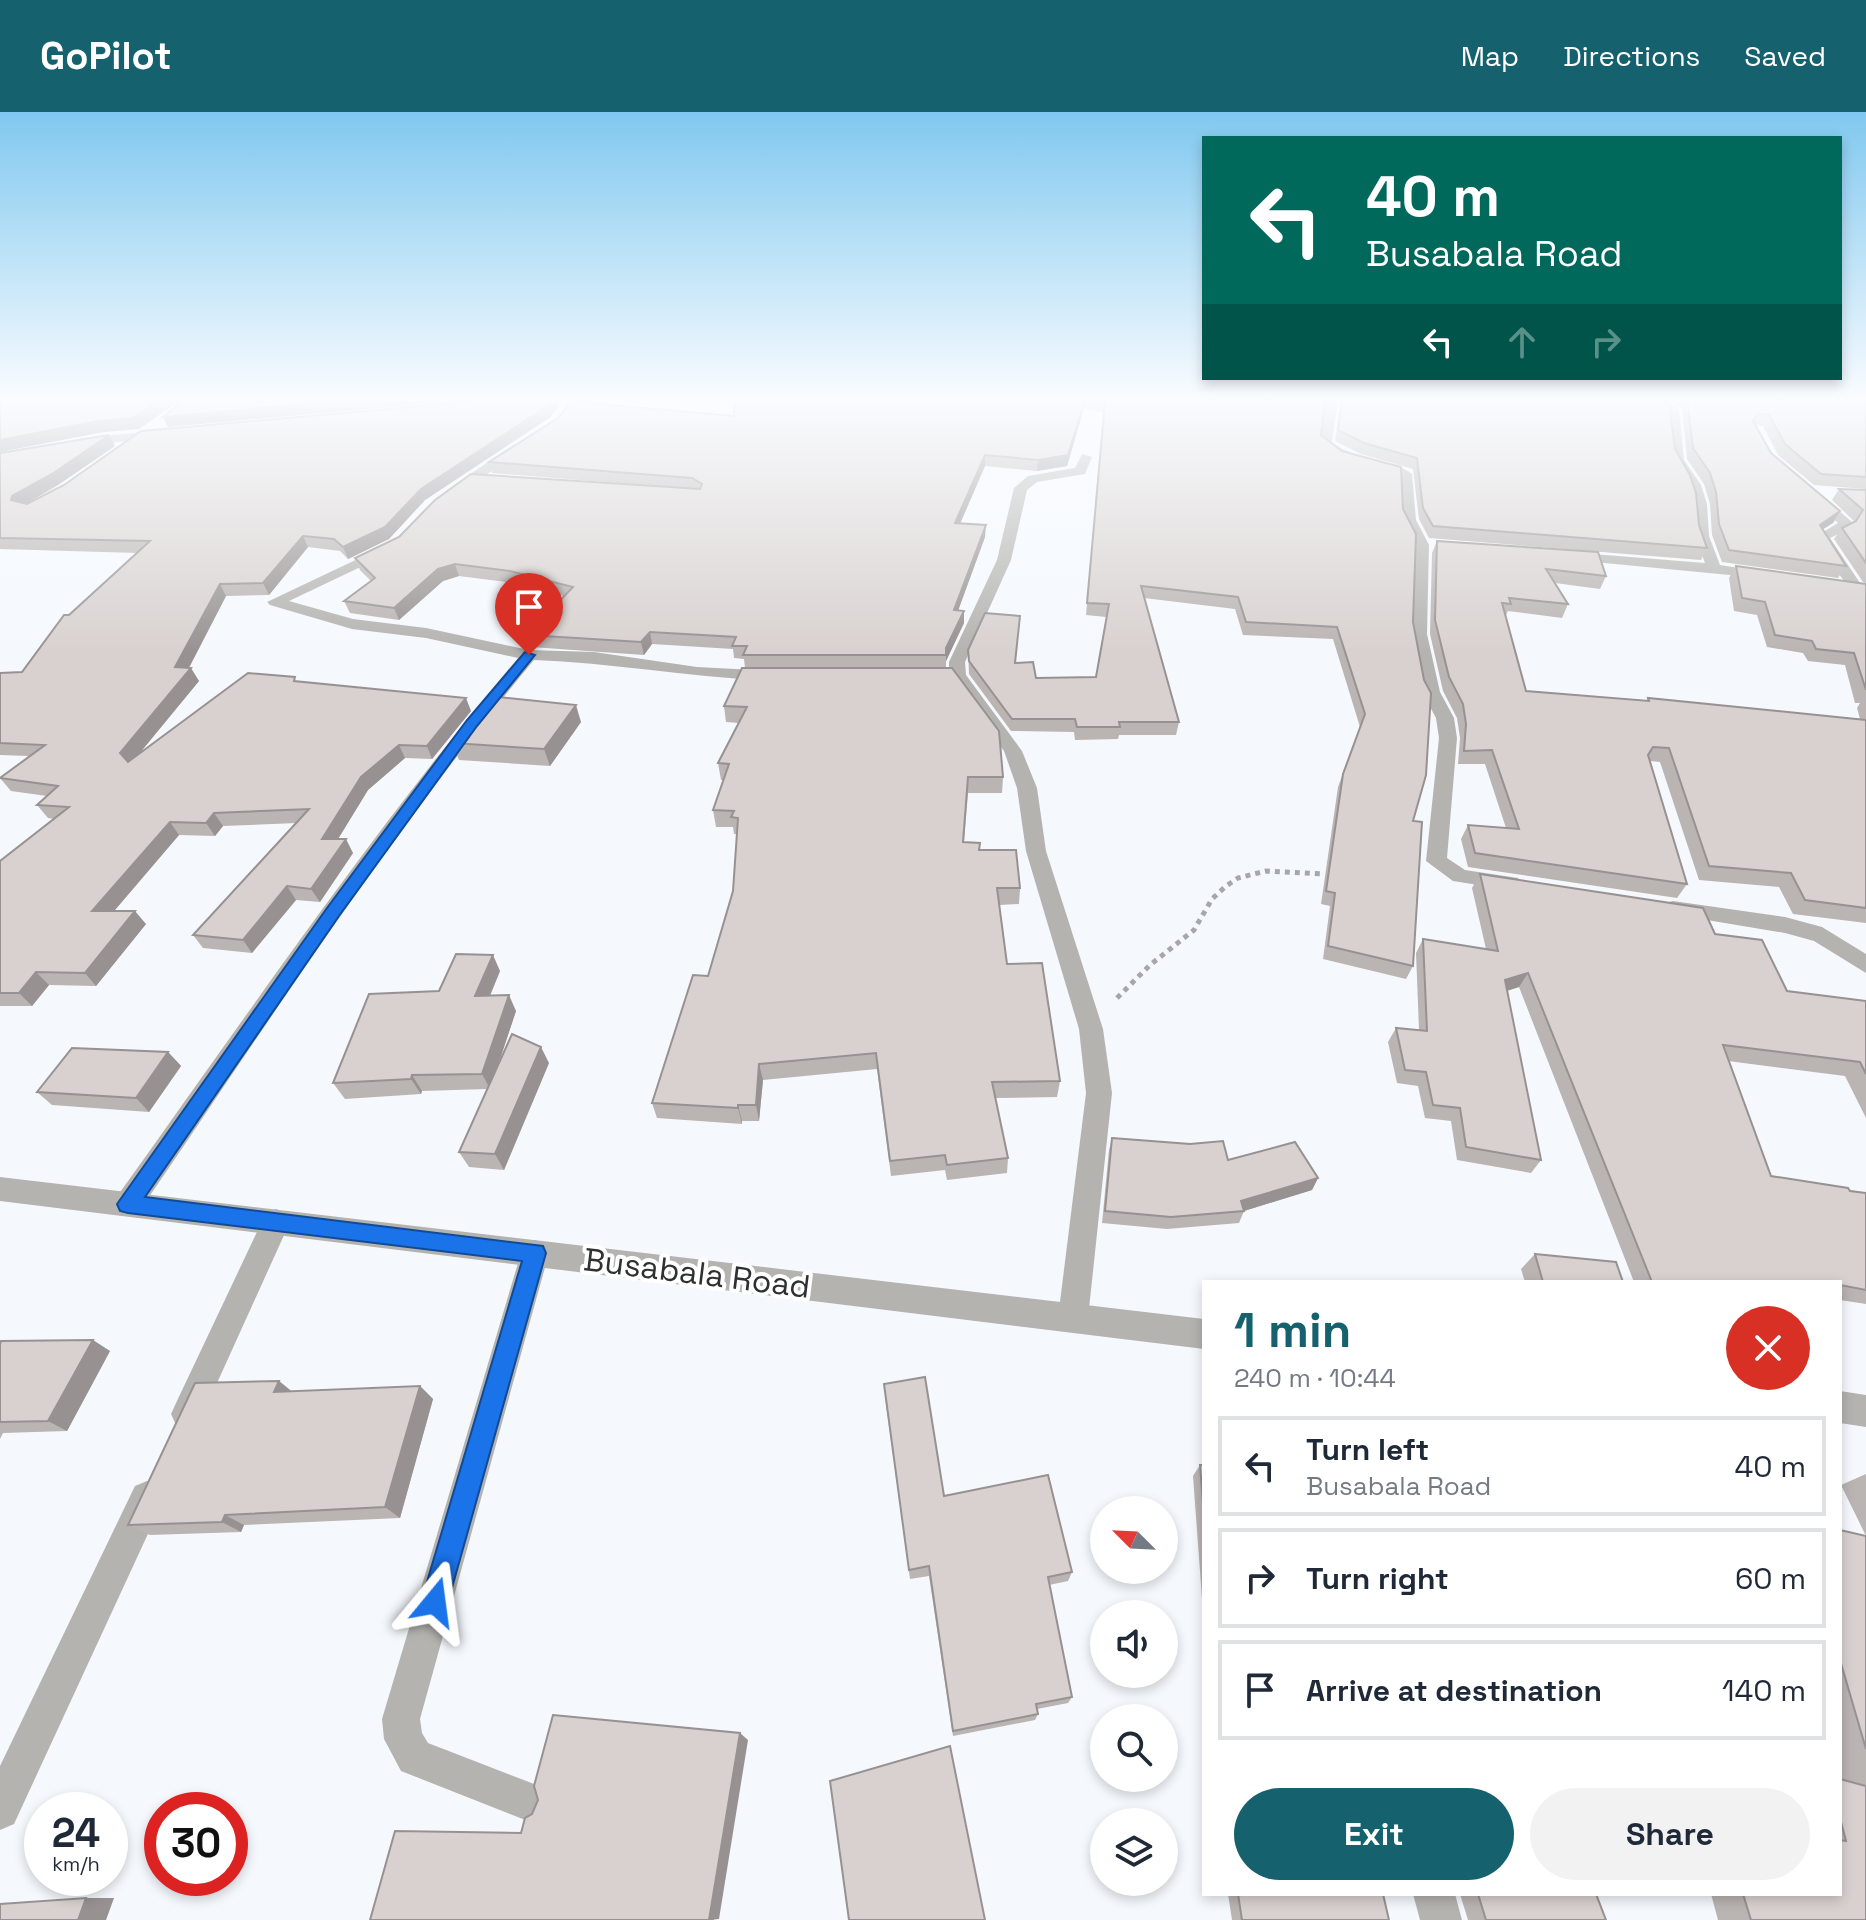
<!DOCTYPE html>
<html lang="en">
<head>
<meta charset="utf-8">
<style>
	body { margin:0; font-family:"Space Grotesk",sans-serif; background:#f2f2f3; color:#1f2937; height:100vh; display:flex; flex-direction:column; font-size:30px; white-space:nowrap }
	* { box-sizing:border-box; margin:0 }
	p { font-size:26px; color:#747a83 }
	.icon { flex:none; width:44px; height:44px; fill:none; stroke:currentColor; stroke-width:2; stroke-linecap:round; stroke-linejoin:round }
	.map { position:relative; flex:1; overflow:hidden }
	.side { position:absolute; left:1202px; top:1168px; width:640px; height:616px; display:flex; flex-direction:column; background:#fff; border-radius:0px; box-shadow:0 4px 12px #0003 }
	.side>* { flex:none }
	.guide { position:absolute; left:1202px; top:24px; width:640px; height:244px; border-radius:0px; box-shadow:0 4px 12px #0003; background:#00695c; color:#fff; overflow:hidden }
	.needle { width:52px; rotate:294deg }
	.buttons { position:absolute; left:1090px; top:1384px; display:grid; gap:16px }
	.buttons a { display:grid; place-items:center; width:88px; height:88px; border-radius:50%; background:#fff; box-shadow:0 4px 12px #0003; font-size:40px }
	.speed { position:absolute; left:24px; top:1680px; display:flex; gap:16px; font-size:40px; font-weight:700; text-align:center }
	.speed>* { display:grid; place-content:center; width:104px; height:104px; border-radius:50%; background:#fff; box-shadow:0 4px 12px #0003; line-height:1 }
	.speed small { font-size:20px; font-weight:400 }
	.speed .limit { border:12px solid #d22; background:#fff; color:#111 }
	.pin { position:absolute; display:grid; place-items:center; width:68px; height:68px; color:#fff; margin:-82px -34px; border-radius:50% 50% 50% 0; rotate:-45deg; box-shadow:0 0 8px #0007 }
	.pin .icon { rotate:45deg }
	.me { position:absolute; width:88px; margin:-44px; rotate:16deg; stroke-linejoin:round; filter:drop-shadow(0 0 6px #0008) }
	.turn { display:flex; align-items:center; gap:28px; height:168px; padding:0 32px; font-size:36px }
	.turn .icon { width:104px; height:104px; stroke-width:2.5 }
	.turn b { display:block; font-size:56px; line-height:68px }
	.lanes { display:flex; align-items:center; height:76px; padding:0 32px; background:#0003; justify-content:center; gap:40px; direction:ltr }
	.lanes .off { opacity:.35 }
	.round { display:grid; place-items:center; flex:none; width:84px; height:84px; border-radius:42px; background:#f2f2f3 }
	.headline { display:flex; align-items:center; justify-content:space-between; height:136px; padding:0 32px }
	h1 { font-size:48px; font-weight:700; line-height:60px; color:#16616e }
	.primary-button { display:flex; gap:16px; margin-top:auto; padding:16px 32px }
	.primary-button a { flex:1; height:92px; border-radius:48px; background:#16616e; color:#fff; font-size:32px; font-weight:700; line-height:92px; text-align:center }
	.primary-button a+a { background:#f2f2f3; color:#1f2937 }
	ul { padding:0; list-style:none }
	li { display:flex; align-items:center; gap:24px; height:100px; margin:0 16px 12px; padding:0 16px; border:4px solid #e0e1e3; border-radius:0px }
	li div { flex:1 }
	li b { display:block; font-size:30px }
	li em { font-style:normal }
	header { display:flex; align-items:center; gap:48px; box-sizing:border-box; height:112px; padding:0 40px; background:#16616e; color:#fff }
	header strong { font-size:38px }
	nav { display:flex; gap:44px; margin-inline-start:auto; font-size:28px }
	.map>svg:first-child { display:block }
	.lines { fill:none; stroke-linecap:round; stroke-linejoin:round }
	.path { stroke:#a5a7ab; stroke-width:5; stroke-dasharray:5 5; stroke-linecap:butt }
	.minor { fill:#b4b3b0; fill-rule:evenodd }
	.tertiary { fill:#b4b3b0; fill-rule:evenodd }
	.wall { fill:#bab4b2 }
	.shaded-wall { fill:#979291 }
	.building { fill:#d8d1cf; stroke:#979291; stroke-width:2 }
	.route { fill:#1a73e8; stroke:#114b97; stroke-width:2 }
	.labels { text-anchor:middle; stroke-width:8; stroke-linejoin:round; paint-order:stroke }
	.near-street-label { font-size:32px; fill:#2f3032; stroke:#fff }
</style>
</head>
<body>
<header>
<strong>GoPilot</strong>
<nav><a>Map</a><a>Directions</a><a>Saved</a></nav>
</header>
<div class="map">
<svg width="1866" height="1808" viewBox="0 0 1866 1808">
	<rect width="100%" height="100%" fill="#f5f9fe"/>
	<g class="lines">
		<!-- path -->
		<path class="path" d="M1117,886l33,-33 44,-35 18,-31 14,-13 12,-8 28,-7 58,3"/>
		<!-- minor -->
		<g class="minor">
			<path d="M1326,287h12l-6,43c24,20 58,15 80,32l4,46 13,25 -2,89 13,58 14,26 3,20 -10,120 18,12 53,8 3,5 -3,5 -8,2 -57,-9 -27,-20 13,-123 -3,-20 -14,-26 -11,-58 4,-89 -13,-25 -2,-44 -60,-17 -20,-16z"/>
			<path d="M1644,287h17l18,9 5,52 17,25 6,19 2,32 11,29 51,8v6l-208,-20v-6l5,-1 137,11 -10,-27 -2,-32 -6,-19 -15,-25 -5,-50z"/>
			<path d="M164,318l4,1v6l-87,9 -6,-4 6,-4z"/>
			<path d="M513,333l10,3 -66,48h-10v-6z"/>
			<path d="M1082,342l10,3 -7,17 -48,8 -10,8 -16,70 -46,102 1,13 56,76 15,37 9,63 57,178 9,64 -24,225 -4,10 -11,4 -11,-4 -4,-10 28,-225 -7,-64 -53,-178 -9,-63 -13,-37 -55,-75v-14l48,-102 17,-72 14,-12 47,-8z"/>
			<path d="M1814,377l38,33 -5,8 -17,8 34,51 -3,3h-10l-36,-55 23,-14 -29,-27v-6z"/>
			<path d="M385,434l7,4 -2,3 -101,48 64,18 73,9 103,22 65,2 103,15 74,4 9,5 -9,5c-80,-4 -158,-18 -237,-21 -145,174 -268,366 -396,553l-10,3 -10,-3 -4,-9 4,-9c130,-181 256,-367 400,-537l-92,-20 -74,-9 -82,-24 -3,-3z"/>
			<path d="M1673,789l112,16 37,10 44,27v19l-52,-32 -29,-8 -120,-20 -3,-5 3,-5z"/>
			<path d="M276,1097l10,4 4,9 -92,203 -11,5 -11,-5 -5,-11 5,-11 90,-190z"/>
			<path d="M535,1128l10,4 4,9 -129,466 2,14 6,10 119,46 6,14 -6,14 -14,6 -132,-52 -17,-32 -2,-20 139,-466 4,-9z"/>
			<path d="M147,1369l12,5 5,12 -5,12 -145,314 -14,6v-64l135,-280z"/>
			<path d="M1413,1782h42l7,26h-42z"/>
		</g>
		<!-- tertiary -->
		<g class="tertiary">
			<path d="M0,1065l1204,142v30l-1204,-148z"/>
			<path d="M1840,1279l26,4v32l-26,-4z"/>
		</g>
	</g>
	<!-- wall -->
	<g class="wall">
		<path d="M573,287h18l-3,5 146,12 1,-17h590l-4,36 82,74 10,113v344l-7,13 -83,-20 7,-53 -9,-2 17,-117 22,-60 -27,-88 -90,-4 -8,-26 -91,-11 35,124 -3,13h-57l-1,4 -43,1 -1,-8 -63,-1 -42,-57 -1,-24 47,13 21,15 60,-1 10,-60 -20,-2 17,-203 -19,-4 -17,58 -30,5 -52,-5 -25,58 25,13 -27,73 6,13 -18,38v7h-201l-1,-9 -10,-1 -1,-9 -81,-5 -8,11 -113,-8 -4,-12 37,-39 -50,-13 -55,-7 -16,5 -44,39 -49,-7 -6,-12 27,-20 -11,-11 -5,-12 336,-69 -199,-16 -3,-11 69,-44z"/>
		<path d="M1341,287h324l10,50 24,76 8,23 -6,12 -272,-22 -10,-19 -6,-50 -52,-15 -26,-13z"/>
		<path d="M1667,287h199v90l-52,-4 -36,-30 -15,-29 -8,-2 16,29 69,58 -7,12 -10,6 23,37 -8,12 -116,-16 -10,-27 -2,-31 -6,-20 -17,-25 -5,-51z"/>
		<path d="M560,293l-11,13 -124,82 -36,39 -41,20 -8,-8 -32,-4 -39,48 -43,1 -37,72 10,13 -60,73 158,-72 174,29 -39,48 -27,-1 -37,32 -30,49 15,14 -33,49 -24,-2 -44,53 -49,-5 -10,-13 104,-112 -74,3 -8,10 -36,-1 -65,76 32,13 -50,62 -47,-1 -17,21h-32v-145l54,-42 -6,-1 -11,-13 10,-9 -36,-5 -11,-13 29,-22 -29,-1v-82l22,-1 47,-57 69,-62 -138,-4v-96l115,-7 -57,39 -32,19z"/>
		<path d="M1839,377l27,1v93l-3,-1 -29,-43 8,-11 13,-6 -23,-22z"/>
		<path d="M1437,429l169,35 -6,13 -45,-6 13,21 -6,14 -54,-7 -2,4 20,76 120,10 2,-3 212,21 -3,-11 3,-5h-5l-10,-38 -37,-4 -5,-8 -36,-6 -10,-32 -23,-4 -5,-33 7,-12 130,18v339l-73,-9 -14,-27 -80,-7 -39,-118 -10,-1 37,123 -10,14 -209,-31 -7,-28 7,-14 38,3 -21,-64h-27l2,-26 -3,-20 -14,-27 -13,-57 2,-81z"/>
		<path d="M742,556l261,109 -1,16h-34l-4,49 16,8 40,38 -1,16 -20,1 8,59 53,117 -3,16 -62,1 13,60 -1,15 -60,7 -2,-10 -54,6 -14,-107 -114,11 -4,41h-17v3l-85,-6 -5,-15 56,-127 25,-85 4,-57h-3l-1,-7h-17l-3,-17 10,-30h-2l-3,-17 21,-40 -13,-1 -2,-16z"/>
		<path d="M581,610l-31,44 -91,-6 -7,-17z"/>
		<path d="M1480,762l235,60 72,57 79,10v117l-21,-42 -117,-15 43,115 95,17v111l-26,-4v-18h-206l-115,-295 -12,4 34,169 -10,13 -74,-13 -6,-39 -26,-3 -7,-32 -21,-3 -9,-41 8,-14 23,2 -3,-77 7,-14 63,10 -14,-61z"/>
		<path d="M500,859l-10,25 26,15 -17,51 50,1 -45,107 -35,-3 -10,-15 28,-63 -65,2 -1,3 -76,5 -12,-16 106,-92z"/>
		<path d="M168,940l13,14 -32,46 -97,-7 -15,-13z"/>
		<path d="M1112,1026l116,22 90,18 -6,12 -68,21 -5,12 -72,6 -65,-6 7,-73z"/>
		<path d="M1535,1142l88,28h-98l-4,-13z"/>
		<path d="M0,1232l110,7 -43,80 -64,2 -3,6z"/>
		<path d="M279,1269l13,11 128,-6 13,13 -33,119 -156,7 -3,7 -91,3 -22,-10z"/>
		<path d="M885,1285l59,99 128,76 -4,9 -19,4 23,112 -4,6 -31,6 1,5 -3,6 -82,16 -24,-160 -19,3z"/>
		<path d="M1200,1353h4v147h-1l-10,-136z"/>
		<path d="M1866,1362v446h-148l-7,-26h129v-364l26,6 -25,-51z"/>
		<path d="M1228,1782h155l6,26h-157z"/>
		<path d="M1460,1782h136l10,26h-138z"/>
	</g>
	<!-- shaded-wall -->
	<g class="shaded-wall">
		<path d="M162,287h20l-43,30 -35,3 -104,20v-12z"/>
		<path d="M358,287h121l-311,28 -5,-10z"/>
		<path d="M553,287h6l1,6 -11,13 -124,82 -36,39 -41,20 -5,-12 78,-58z"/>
		<path d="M579,287h12l-12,14 -3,-11z"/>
		<path d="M1085,287l-1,9 -17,58 -30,5 1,-11z"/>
		<path d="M109,323l6,11 -57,39 -38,22 -9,-7 1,-4z"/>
		<path d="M985,343v11l-30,69v-12z"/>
		<path d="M1840,399l-7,12 -21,13 8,-11z"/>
		<path d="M986,413l-1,12 -31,85v-12z"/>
		<path d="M303,424l5,11 -39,48 -6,-12z"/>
		<path d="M455,452l4,12 -16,5 -44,39 -5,-12 44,-39z"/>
		<path d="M220,472l6,12 -42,81 7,-9 8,13 -70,85 -9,-13 55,-86z"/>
		<path d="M964,499v12l-18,38v-13z"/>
		<path d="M650,520l2,12 -8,11 -3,-13z"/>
		<path d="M466,586l5,13 -39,48 -5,-13z"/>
		<path d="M576,593l5,17 -31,44 -6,-17z"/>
		<path d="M399,633l6,13 -37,32 -38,62 -8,-13 39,-62z"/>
		<path d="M214,701l9,13 -8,10 -9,-13z"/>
		<path d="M170,710l9,13 -76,89 -11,-13z"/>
		<path d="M346,727l7,14 -33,49 -9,-13z"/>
		<path d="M287,774l9,14 -44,53 -9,-13z"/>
		<path d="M135,799l11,13 -50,62 -11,-13z"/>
		<path d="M493,843l7,16 -17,41 -8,-16z"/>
		<path d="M36,860l13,13 -17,21 -13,-13z"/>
		<path d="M1528,861l-9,14 -23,7 9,-14z"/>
		<path d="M509,883l7,16 -26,78 -8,-15z"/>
		<path d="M541,935l8,16 -45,107 -9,-16z"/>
		<path d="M168,940l13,14 -32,46 -13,-14z"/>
		<path d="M759,952l4,16 -4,41 -3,-16z"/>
		<path d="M412,963l10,16 -1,3 -10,-15z"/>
		<path d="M738,993l4,16v3l-4,-16z"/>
		<path d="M1318,1066l-6,12 -68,21 -3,-10z"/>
		<path d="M93,1228l17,11 -43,80 -19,-10z"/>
		<path d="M279,1269l16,13 -21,-2z"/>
		<path d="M420,1274l13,13 -33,119 -15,-11z"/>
		<path d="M225,1403l19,10 -3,7 -19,-10z"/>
		<path d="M740,1621l8,7 -29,179 -10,1z"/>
		<path d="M86,1786h28l-8,22h-28z"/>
	</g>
	<!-- building -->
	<g class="building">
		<path d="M0,287h162l-29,19 -35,3 -98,19z"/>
		<path d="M185,287h173l-195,18z"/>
		<path d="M499,287h54l-7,8 -125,82 -36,38 -42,20 -9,-8 -31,-3 -40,47 -43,1 -45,83 16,1 -71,85 8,9 120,-89 47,4 -1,4 172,17 -39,48 -28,-1 -38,32 -39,62h24l-35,50 -24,-3 -44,54 -50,-5 116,-126 -95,4 -8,10 -36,-1 -78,89h43l-50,62 -49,-1 -17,21h-19v-132l69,-54 -32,-2 21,-19 -58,-8 45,-33 -45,-2v-70l22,-1 42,-57h5l81,-74 -150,-3v-85l109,-18 -57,39 -40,22 -1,4 16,4 37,-19 77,-54z"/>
		<path d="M573,287h6l-3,3 158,14 1,-17h350l-17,56 -30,5 -53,-5 -30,68 31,2 -32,85 10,1 -18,37v7h-203l4,-9h-15l4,-9 -86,-5 -9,10 -114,-7 46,-48 -63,-16 -55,-7 -17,5 -44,39 -50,-7 31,-23 -20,-20 44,-21 36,-37 36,-26 229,15 2,-5 -10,-6 -203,-16 69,-44z"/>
		<path d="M1092,287h233l-4,36 21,16 59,16 2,42 13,25 -3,88 11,58 7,13 -5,82 -13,46 9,1 -9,144 -85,-20 7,-53 -9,-2 17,-117 22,-60 -28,-87 -91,-5 -8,-25 -97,-11 38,136h-60l1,5h-43l-2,-8h-63l-43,-58 -1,-11 17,-37 35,3 -5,47 18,-1 3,16 60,-1 13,-73 -22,-1 18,-201z"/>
		<path d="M1342,287h323l4,3 6,47 15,26 6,18 3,32 8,23 -274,-22 -10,-18 -6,-50 -53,-15 -26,-13z"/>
		<path d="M1687,287h179v78l-45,-3 -36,-30 -16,-29 -11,-2 -5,8 18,32 69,58 -20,14 26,41 -117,-16 -10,-26 -3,-32 -6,-19 -17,-25z"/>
		<path d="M1839,377l27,1v73l-24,-35 14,-7 7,-11z"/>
		<path d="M1437,429l161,11 8,24 -60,-7 22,35 -59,-6 2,6 -9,-1 24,88 123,10 -1,-3 218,22v188l-61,-8 -14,-27 -82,-7 -40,-118 -16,-1 -5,8 39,129 -212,-31 -7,-28 51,4 -27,-79 -28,1 2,-27 -3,-20 -14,-27 -14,-57z"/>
		<path d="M1736,454l130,18v106l-12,-37 -38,-4 -4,-8 -37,-6 -10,-33 -23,-4z"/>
		<path d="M742,556h210l47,63 4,46h-35l-5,65 17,1 -1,7h37l4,38h-23l10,76 35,-1 18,118 -68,1 16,76 -61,7 -2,-10 -55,6 -14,-108 -117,11 -3,41h-18v3l-86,-5 41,-128 15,1 25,-85 5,-73 -7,-1 3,-6 -21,-1 16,-46 -11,-1 29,-56 -23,-1z"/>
		<path d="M489,584l87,9 -32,44 -92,-6z"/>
		<path d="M1480,762l223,34 12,26 47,6 25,51 79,10v73l-6,-12 -137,-17 48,131 77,12 2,3 16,2v97l-26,-5v-3h-188l-124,-309 -23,7 36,180 -75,-13 -6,-39 -27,-3 -7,-33 -21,-2 -9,-42 31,3 -4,-92 75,12z"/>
		<path d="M456,842l37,1 -18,41 34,-1 -27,79 -70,1 -1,4 -78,4 36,-89 70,-3z"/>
		<path d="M512,922l29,13 -46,107 -36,-2z"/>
		<path d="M72,936l96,4 -32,46 -99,-6z"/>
		<path d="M1112,1026l78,6 33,-3 5,19 67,-18 23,36 -77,23 3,10 -73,6 -66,-6z"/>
		<path d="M1535,1142l81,8 7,20h-80z"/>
		<path d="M93,1228l-45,81 -48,1v-78l1,-3z"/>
		<path d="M925,1265l19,119 104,-21 24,97 -24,5 24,120 -36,7 2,10 -85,17 -24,-165 -20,4 -25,-186z"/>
		<path d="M279,1269l-5,11 146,-6 -35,121 -160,8 -3,7 -94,3 67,-142z"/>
		<path d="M1200,1353h4v50z"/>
		<path d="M1840,1418l26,6v213l-26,-89z"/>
		<path d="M553,1603l187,18 -31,187h5h-344l25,-89 126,2 4,-15 7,-4 6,-14 -4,-14z"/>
		<path d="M950,1634l35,174h-136l-19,-139z"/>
		<path d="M1840,1667l26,7v134h-115l-8,-26h97v-54l6,1 -6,-23z"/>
		<path d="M1238,1782h145l6,26h-147z"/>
		<path d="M1478,1782h118l10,26h-120z"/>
		<path d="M86,1786l-8,22h-78v-16z"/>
	</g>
	<!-- sky -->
	<linearGradient id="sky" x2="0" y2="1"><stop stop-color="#80c8ef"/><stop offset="0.53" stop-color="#fafcff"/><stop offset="1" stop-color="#fafcff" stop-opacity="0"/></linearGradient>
	<rect width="1866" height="541" fill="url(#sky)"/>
	<!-- route -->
	<path class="route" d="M525,540l10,3 -58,71 -138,190 -194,281 398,49 3,7 -98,349 -4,10 -9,4 -10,-4 -4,-10 101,-341 -394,-48 -8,-2 -3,-7 210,-296 140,-188z"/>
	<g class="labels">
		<!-- near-street labels -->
		<g class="near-street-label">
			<text transform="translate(697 1161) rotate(7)" y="11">Busabala Road</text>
		</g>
	</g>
</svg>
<div class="buttons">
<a><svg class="needle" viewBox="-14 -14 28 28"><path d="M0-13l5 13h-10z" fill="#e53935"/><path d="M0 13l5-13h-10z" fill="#747a83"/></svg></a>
<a><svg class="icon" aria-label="sound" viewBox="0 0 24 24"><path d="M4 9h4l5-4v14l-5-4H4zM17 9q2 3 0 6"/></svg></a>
<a><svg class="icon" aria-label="search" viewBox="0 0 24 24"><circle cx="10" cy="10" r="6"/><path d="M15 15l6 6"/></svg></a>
<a><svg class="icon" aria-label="layers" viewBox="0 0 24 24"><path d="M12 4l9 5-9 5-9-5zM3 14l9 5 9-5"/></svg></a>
</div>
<div class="speed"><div>24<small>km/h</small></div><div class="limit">30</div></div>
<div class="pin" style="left:529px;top:543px;background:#d93025"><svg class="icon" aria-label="arrive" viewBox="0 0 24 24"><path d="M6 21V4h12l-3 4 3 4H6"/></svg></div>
<svg class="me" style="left:435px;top:1490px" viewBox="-20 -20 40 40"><path d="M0-17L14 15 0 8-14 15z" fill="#1a73e8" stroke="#fff" stroke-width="4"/></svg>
<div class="guide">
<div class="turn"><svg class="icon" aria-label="left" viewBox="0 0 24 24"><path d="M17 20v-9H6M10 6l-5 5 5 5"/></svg><div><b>40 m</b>Busabala Road</div></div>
<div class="lanes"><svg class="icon" aria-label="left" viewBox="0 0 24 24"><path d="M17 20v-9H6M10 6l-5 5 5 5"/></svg><svg class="icon off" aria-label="ahead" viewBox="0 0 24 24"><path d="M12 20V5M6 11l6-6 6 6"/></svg><svg class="icon off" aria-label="right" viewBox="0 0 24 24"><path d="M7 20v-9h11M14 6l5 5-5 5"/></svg></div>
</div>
<section class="side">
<div class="headline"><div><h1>1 min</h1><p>240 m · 10:44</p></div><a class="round" style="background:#d93025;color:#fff"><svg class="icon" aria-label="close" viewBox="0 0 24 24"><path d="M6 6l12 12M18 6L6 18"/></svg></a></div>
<ul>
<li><svg class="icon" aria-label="left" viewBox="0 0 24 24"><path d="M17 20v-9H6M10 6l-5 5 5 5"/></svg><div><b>Turn left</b><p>Busabala Road</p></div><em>40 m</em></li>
<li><svg class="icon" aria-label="right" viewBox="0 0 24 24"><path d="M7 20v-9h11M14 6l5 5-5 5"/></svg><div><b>Turn right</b></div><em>60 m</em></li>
<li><svg class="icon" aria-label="arrive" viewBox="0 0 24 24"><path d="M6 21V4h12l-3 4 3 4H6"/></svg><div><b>Arrive at destination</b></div><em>140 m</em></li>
</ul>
<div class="primary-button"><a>Exit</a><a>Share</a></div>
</section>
</div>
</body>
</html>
